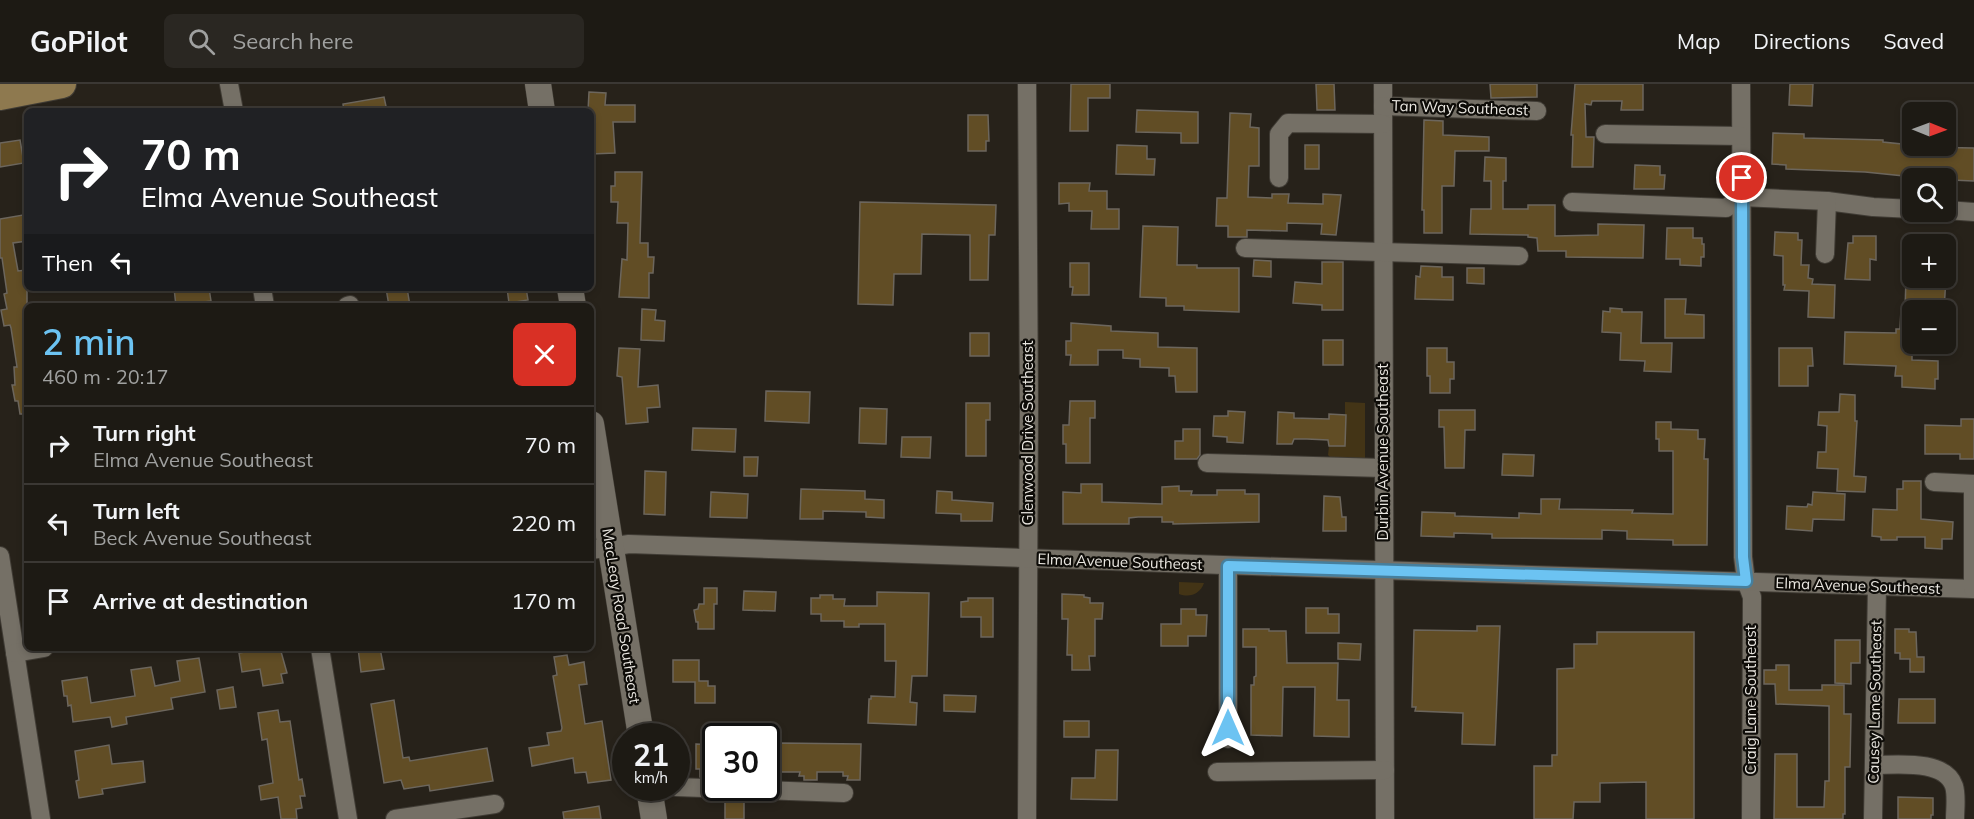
<!DOCTYPE html>
<html lang="en">
<head>
<meta charset="utf-8">
<style>
	body { margin:0; font-family:Mulish,sans-serif; background:#2a2722; color:#f1f3f6; height:100vh; display:flex; flex-direction:column; font-size:22px; white-space:nowrap }
	* { box-sizing:border-box; margin:0 }
	p { font-size:20px; color:#a0a1a0 }
	.icon { flex:none; width:33px; height:33px; fill:none; stroke:currentColor; stroke-width:2; stroke-linecap:round; stroke-linejoin:round }
	.map { position:relative; flex:1; overflow:hidden }
	.side { position:absolute; left:24px; top:219px; width:570px; height:348px; display:flex; flex-direction:column; background:#1d1a14; border-radius:9px; box-shadow:0 3px 9px #0003,0 0 0 2px #3b3834 }
	.side>* { flex:none }
	.banner { position:absolute; left:24px; top:24px; width:570px; height:183px; border-radius:9px; box-shadow:0 3px 9px #0003,0 0 0 2px #3b3834; background:#202124; color:#fff; overflow:hidden }
	.needle { width:39px; rotate:91deg }
	.buttons { position:absolute; left:1902px; top:18px; display:grid; gap:12px }
	.buttons a { display:grid; place-items:center; width:54px; height:54px; border-radius:9px; background:#1d1a14; box-shadow:0 3px 9px #0003,0 0 0 2px #3b3834; font-size:30px }
	.speed { position:absolute; left:612px; top:639px; display:flex; gap:12px; font-size:30px; font-weight:700; text-align:center }
	.speed>* { display:grid; place-content:center; width:78px; height:78px; border-radius:50%; background:#1d1a14; box-shadow:0 3px 9px #0003,0 0 0 2px #3b3834; line-height:1 }
	.speed small { font-size:15px; font-weight:400 }
	.speed .limit { border:3px solid #111; border-radius:9px; background:#fff; color:#111 }
	.pin { position:absolute; display:grid; place-items:center; width:51px; height:51px; color:#fff; margin:-26px; border:3px solid #fff; border-radius:50%; box-shadow:0 2px 6px #0007 }
	.me { position:absolute; width:66px; margin:-33px; rotate:0deg; stroke-linejoin:round; filter:drop-shadow(0 0 4px #0008) }
	.turn { display:flex; align-items:center; gap:21px; height:126px; padding:0 18px; font-size:27px }
	.turn .icon { width:78px; height:78px; stroke-width:2.5 }
	.turn b { display:block; font-size:42px; line-height:51px }
	.then { display:flex; align-items:center; height:57px; padding:0 18px; background:#0003; gap:12px; font-size:22px }
	.round { display:grid; place-items:center; flex:none; width:63px; height:63px; border-radius:9px; background:#2a2722 }
	.summary { display:flex; align-items:center; justify-content:space-between; height:102px; padding:0 18px }
	h1 { font-size:36px; font-weight:600; line-height:45px; color:#6cc3f2 }
	ul { padding:0; list-style:none }
	li { display:flex; align-items:center; gap:18px; height:78px; padding:0 18px; border-top:2px solid #3b3834 }
	li div { flex:1 }
	li b { display:block; font-size:22px }
	li em { font-style:normal }
	header { display:flex; align-items:center; gap:36px; box-sizing:border-box; height:84px; padding:0 30px; background:#1d1a14; border-bottom:2px solid #3b3834 }
	header strong { font-size:28px }
	nav { display:flex; gap:33px; margin-inline-start:auto; font-size:21px }
	.search { width:420px; height:54px; background:#2a2722; display:flex; align-items:center; gap:15px; box-sizing:border-box; padding:0 21px; border-radius:9px; color:#a0a1a0; font-size:22px }
	.map>svg:first-child { display:block }
	.green { fill:#433416 }
	.building { fill:#614d25; stroke:#6c665d; stroke-width:1.5 }
	.lines { fill:none; stroke-linecap:round; stroke-linejoin:round }
	.street-casing { stroke:#403c35; stroke-width:20 }
	.secondary-casing { stroke:#403c35; stroke-width:27 }
	.primary-casing { stroke:#403c35; stroke-width:30 }
	.street { stroke:#757066; stroke-width:18 }
	.secondary { stroke:#757066; stroke-width:26 }
	.primary { stroke:#8e794f; stroke-width:28 }
	.route-casing { stroke:#467f9d; stroke-width:15 }
	.route { stroke:#6cc3f2; stroke-width:10 }
	.labels { text-anchor:middle; stroke-width:4.5; stroke-linejoin:round; paint-order:stroke }
	.street-label { font-size:15px; fill:#eae7e1; stroke:#0e0c08 }
</style>
</head>
<body>
<header>
<strong>GoPilot</strong>
<div class="search"><svg class="icon" aria-label="search" viewBox="0 0 24 24"><circle cx="10" cy="10" r="6"/><path d="M15 15l6 6"/></svg>Search here</div>
<nav><a>Map</a><a>Directions</a><a>Saved</a></nav>
</header>
<div class="map">
<svg width="1974" height="735" viewBox="0 0 1974 735">
	<rect width="100%" height="100%" fill="#27221a"/>
	<!-- green -->
	<g class="green">
		<path d="M1345,318l20,1v56l-34,-1 -3,-3 1,-9h16z"/>
		<path d="M1179,498l25,1c-4,11 -14,15 -25,11z"/>
	</g>
	<!-- building -->
	<g class="building">
		<path d="M1071,0h39v14h-22v33h-18z"/>
		<path d="M1316,0h18l1,26h-18z"/>
		<path d="M1490,0h47v13l-46,1z"/>
		<path d="M1575,0h68v26h-22l1,-9h-30l-1,4 -6,-1 1,33h8l-1,30h-21l1,-32h-2z"/>
		<path d="M1790,0h23l-1,22 -23,-1z"/>
		<path d="M589,8l17,1 -1,12h30v17h-22l2,31 -24,1v-43h-3z"/>
		<path d="M384,13l3,14h-43l-1,-7z"/>
		<path d="M1137,26l61,2v31h-17v-10l-45,-1z"/>
		<path d="M1230,29l21,1 -1,13 9,1v38h-10l-1,31 24,1v-4h17l-1,9 35,1v-10l18,1 -5,40 -15,-1 1,-10 -35,-1v8l-40,-1v7h-19v-11h-12l1,-28h10z"/>
		<path d="M968,31h20l1,26h-3v10h-18z"/>
		<path d="M1424,36l19,1v14l46,2v14h-34l-1,35h-12v47h-18v-23h-2z"/>
		<path d="M1773,49l31,1v4l79,2v2l38,4v1l53,1v33l-70,-3v-2l-39,-4 -79,-3v-4l-14,-1z"/>
		<path d="M20,56l4,23 -24,4v-24z"/>
		<path d="M1117,61l30,1v13h8l-1,16 -38,-1z"/>
		<rect x="1305" y="61" width="14" height="24"/>
		<path d="M1485,73l21,1v23h-3v28h25v-4h27v31l43,-1v-11l46,1 -1,33 -77,-1v-6h-28l-1,-13 -9,-1v-2l-58,-1 1,-25h20v-28h-7z"/>
		<path d="M1635,81l25,1v9h5l-1,14h-30z"/>
		<path d="M615,88h27l-2,71h8v14h6l-1,16h-4v25l-30,-1 3,-38 5,1 1,-37h-11l1,-21h-7v-16h4z"/>
		<path d="M1059,99h31l-1,8h18v18h12v20h-28l1,-18h-23v-8l-10,1z"/>
		<path d="M860,118l136,3 -1,30h-6l-1,45h-18v-45l-48,-1 -1,40h-27l-1,31 -35,-1z"/>
		<path d="M23,131l4,26 -14,2 5,28 8,-1 1,9v135h-7l-2,-13h-3l-3,-16h3l-1,-18h3l-6,-39 -1,-3 -6,1 -3,-16 6,-1 -3,-15 3,-1 -5,-35h-2v-39z"/>
		<path d="M1143,142l35,1 -1,38h20v3h42v44l-55,-2v-4h-18v-8l-26,-1z"/>
		<path d="M1667,144h26v10h9v6h2v13h-3v9l-21,-1v-6h-14z"/>
		<path d="M1775,148l23,1v7h4l-1,25h8l-1,13 5,1 -1,5 23,1 -1,33 -26,-1 1,-26 -25,-1 1,-5h-2v-29l-9,-1z"/>
		<path d="M1853,152h23v24l-6,-1v21l-25,-1 3,-36h5z"/>
		<path d="M1254,176l17,1v16l-18,-1z"/>
		<path d="M1322,178h21v48h-21v-5l-29,-2 2,-21 27,2z"/>
		<path d="M1070,179h19v32h-17l1,-8h-3z"/>
		<path d="M1421,182l21,1v10h11v23l-38,-1 1,-23 4,1z"/>
		<path d="M1467,184h17v16l-17,-1z"/>
		<path d="M1906,194h40l-2,32h-32v50l26,1v18h-3v10l-33,-2v-11h-7l1,-10 -52,-2 1,-32 51,1v-4h4l1,-20 4,1z"/>
		<path d="M174,204h35l2,13 -35,5z"/>
		<path d="M386,204h21l3,18h-21z"/>
		<path d="M507,204h19l2,12 -19,3z"/>
		<path d="M1665,215h21l-1,15 19,1v23h-39z"/>
		<path d="M1610,224l12,1v3h20l-1,31h31l-1,29 -27,-1 1,-10 -25,-1 1,-27 -19,-1 1,-21 7,1z"/>
		<path d="M642,225l14,1 -1,10 10,1 -1,20 -23,-1z"/>
		<path d="M1071,239l40,3v5l47,2v14l39,1v44h-21l-1,-16h-6v-8l-29,-1v-8l-17,-1v-8h-25v15h-28l1,-10h-5v-14h5z"/>
		<rect x="970" y="249" width="19" height="23"/>
		<rect x="1323" y="256" width="20" height="25"/>
		<path d="M619,264l21,1 -2,38 20,-2 2,22 -13,1 1,14 -22,2 -4,-47 -5,-1z"/>
		<path d="M1427,264h20v14h7v17h-4v14h-20v-17h-3z"/>
		<path d="M1779,264h33l1,18h-5v20h-29z"/>
		<path d="M766,307l44,1 -1,31 -44,-2z"/>
		<path d="M1840,310l15,1v26h2l-3,55 12,1 -1,15 -28,-1 1,-22 -21,-1 1,-16h8l1,-26 -9,-1 1,-13h20z"/>
		<path d="M1070,317h25v17h-5v45h-24v-19h-3v-19h6z"/>
		<path d="M966,319h24v17h-4v36h-20z"/>
		<path d="M860,324l27,1 -1,35 -27,-1z"/>
		<path d="M1439,326h36v20h-10l-1,38h-19l-1,-41h-5z"/>
		<path d="M1228,327l17,1 -2,31 -16,-1v-5l-14,-1 1,-20h14z"/>
		<path d="M1278,328l16,1v5l35,1v-5l17,1 -1,31h-16l-1,-6 -21,-1h-13l-2,5h-15z"/>
		<path d="M1961,335h13v40h-14v-5h-35v-29l36,1z"/>
		<path d="M1656,338h15v7l27,1v9h7l-1,20h4l-1,86h-34v-5l-46,-1v-8l-25,-1v9l-110,-1v-4l-38,-1v4l-33,-1 1,-24 33,1v3l64,2v-5l22,1v-15h19l-1,10 74,1 -1,3 41,1v-63h-14v-12h-3z"/>
		<path d="M693,344l43,1 -1,23 -43,-2z"/>
		<path d="M1183,345h17v26l-3,4h-22v-18h8z"/>
		<path d="M902,353h29l-1,21 -29,-1z"/>
		<path d="M1503,370l31,1 -1,21 -31,-1z"/>
		<path d="M744,373h14l-1,19h-13z"/>
		<path d="M645,387l21,1 -1,43 -21,-1z"/>
		<path d="M1903,397h18v38l32,3 -1,17h-10v10l-17,-1v-11h-28v3h-16v-3l-9,-1 1,-27 24,1v-21h6z"/>
		<path d="M1081,400h21v18l60,2v-17l17,-1v5h13l-1,4h26v-5h28v4h14v28l-86,2v-2h-11v-5h-24l-9,1v6h-66v-32l18,1z"/>
		<path d="M801,405l64,2v8l19,1v18l-18,-1v-5l-43,-1v8h-23z"/>
		<path d="M937,407l15,1v8l41,3 -1,18h-31v-7l-25,-1z"/>
		<path d="M711,408l37,2 -1,24 -37,-1z"/>
		<path d="M1813,408l32,2 -1,26 -31,-1 -1,12 -26,-2 1,-23 20,1 1,-3 4,1z"/>
		<path d="M1324,412l16,1 2,20h4v14h-23z"/>
		<path d="M704,504h13v16h-3v25h-16v-7h-2l-2,-12 4,-1 1,-5h5z"/>
		<path d="M744,507l32,1 -1,19 -32,-1z"/>
		<path d="M877,508l52,1 -2,83h-15l-2,26 7,1 -1,22 -48,-2 1,-24h2v-3l24,1 1,-36h-11v-37h-26v3h-15v-6h-23v-7h-10v-16h9v-3h13v4h12l-1,7h33z"/>
		<path d="M1062,510l22,1v2l6,1v5h13l-1,16h-7v37h-6l1,14h-18v-15h-5l1,-36h-6z"/>
		<path d="M968,514h25v39h-12v-20h-20v-15l7,-1z"/>
		<path d="M1306,524h22v6h11v19h-33z"/>
		<path d="M1181,525h15v6h11l-1,21h-18v10h-27v-22h20z"/>
		<path d="M1477,542h23l-5,119 -33,-1 1,-31 -48,-2 1,-4h-4l2,-77 63,1z"/>
		<path d="M1243,545h26v2h17l1,32h51l-1,37h12v37l-35,-1 1,-49h-32l-1,49 -31,-1v-50h3v-8l2,-1v-29h-13z"/>
		<path d="M1895,545h14v3h7l1,25h7v15h-14v-13h-10v-6h-5z"/>
		<path d="M1597,548h97v187h-48v-37l-46,1v19h-26l-1,17h-39v-53h18v-11h5v-86l17,-1v-24h23z"/>
		<path d="M1835,556h25v23h-9v21l-16,-1z"/>
		<path d="M1338,559l23,1 -1,16 -22,-1z"/>
		<path d="M270,564h10l7,25 -6,1 2,9 -20,3 -3,-17 -18,3 -3,-19z"/>
		<path d="M358,564h22l4,21 -23,3z"/>
		<path d="M567,571l2,10 15,-3 3,22 -8,1 6,39 17,-3 9,59 -23,3 -2,-11 -11,1 -2,-15 -41,8 -3,-18 20,-3 -2,-12 14,-2 1,-3 -9,-52 4,-1 -3,-18z"/>
		<path d="M199,574l6,34 -34,6 2,11 -47,8 1,7 -15,3 -2,-10 -37,5 -2,-17 -3,1 -1,-10h-3l-2,-15 25,-4 4,26 44,-7 -4,-26 20,-3 4,19 25,-5 -3,-20z"/>
		<path d="M673,576h26v21h9v5h7v17h-20v-21h-22z"/>
		<path d="M1776,581h13v25h33v-5h22v29h7l-1,53h-5v47h-2v5h-69l1,-65h22v53h27l1,-26h4v-75l-53,-2 -1,-20h-11v-14h12z"/>
		<path d="M233,603l3,20 -16,2 -3,-19z"/>
		<path d="M944,611l32,1 -1,16 -31,-1z"/>
		<path d="M1899,615h36v24h-37z"/>
		<path d="M394,616l9,58 6,-1 1,4 77,-13 6,33 -63,10 -1,-6 -25,4 -3,-9 -17,3 -13,-79z"/>
		<path d="M278,626l2,12 10,-1 9,59 3,-1 3,17h-5l2,12 -6,1 1,10h-16l-3,-22 -17,3 -2,-14 14,-3 -6,-44 -5,1 -4,-27z"/>
		<rect x="1064" y="637" width="25" height="16"/>
		<path d="M778,659l83,1 -1,36h-13l1,-4h-5v-4h-26v8h-13v-4h-5l1,-4h-22z"/>
		<path d="M696,660l20,1v32h-16v-8h-4z"/>
		<path d="M109,661l3,19 31,-3 2,21 -43,7 1,5 -24,4 -3,-17 3,-1 -4,-29z"/>
		<path d="M1096,666h22l-1,50 -46,-1 1,-21h23z"/>
		<path d="M1898,713l35,1v17h-2v4h-33z"/>
		<path d="M725,717l19,1v17h-19z"/>
		<path d="M599,722l2,13h-37l-1,-7z"/>
	</g>
	<g class="lines">
		<defs>
			<g id="street">
				<path d="M229,0l5,27"/>
				<path d="M1027,0l2,324 -2,411"/>
				<path d="M1383,0l2,735"/>
				<path d="M1741,0l2,473 3,24 6,16 -1,222"/>
				<path d="M1383,22l154,5"/>
				<path d="M1605,50l136,2"/>
				<path d="M1279,94v-44l9,-11 95,1"/>
				<path d="M1572,118l154,6 16,-11 85,4 46,6 39,2"/>
				<path d="M1946,126l28,2"/>
				<path d="M1245,164l274,8"/>
				<path d="M1825,170l2,-53"/>
				<path d="M262,204l3,18"/>
				<path d="M347,222l3,-1"/>
				<path d="M1207,379l176,5"/>
				<path d="M1934,398l40,2"/>
				<path d="M591,466l38,-6c448,17 897,31 1345,45"/>
				<path d="M0,472l41,263"/>
				<path d="M1228,482v173"/>
				<path d="M1973,505v-105"/>
				<path d="M320,564l28,171"/>
				<path d="M15,569l29,-5"/>
				<path d="M1874,681c23,0 71,-6 80,21 3,10 1,23 1,33"/>
				<path d="M1217,688l168,-2"/>
				<path d="M676,703l168,6"/>
				<path d="M395,735l100,-15"/>
				<path d="M1873,735l4,-233"/>
			</g>
			<g id="secondary">
				<path d="M538,0l4,27"/>
				<path d="M570,204l3,18"/>
				<path d="M591,340l50,312"/>
				<path d="M649,704l5,31"/>
			</g>
			<path id="primary" d="M0,12l62,-12"/>
		</defs>
		<!-- street casing -->
		<use href="#street" class="street-casing"/>
		<!-- secondary casing -->
		<use href="#secondary" class="secondary-casing"/>
		<!-- primary casing -->
		<use href="#primary" class="primary-casing"/>
		<!-- street -->
		<use href="#street" class="street"/>
		<!-- secondary -->
		<use href="#secondary" class="secondary"/>
		<!-- primary -->
		<use href="#primary" class="primary"/>
	</g>
	<g class="lines">
		<defs>
			<path id="route" d="M1228,644v-162l518,15 -3,-24 -1,-379"/>
		</defs>
		<!-- route casing -->
		<use href="#route" class="route-casing"/>
		<!-- route -->
		<use href="#route" class="route"/>
	</g>
	<g class="labels">
		<!-- street labels -->
		<g class="street-label">
			<text transform="translate(1460 24) rotate(2)" y="5">Tan Way Southeast</text>
			<text transform="translate(1028 349) rotate(-90)" y="5">Glenwood Drive Southeast</text>
			<text transform="translate(1383 368) rotate(-90)" y="5">Durbin Avenue Southeast</text>
			<text transform="translate(1120 478) rotate(2)" y="5">Elma Avenue Southeast</text>
			<text transform="translate(1858 502) rotate(2)" y="5">Elma Avenue Southeast</text>
			<text transform="translate(621 532) rotate(81)" y="5">MacLeay Road Southeast</text>
			<text transform="translate(1751 616) rotate(-90)" y="5">Craig Lane Southeast</text>
			<text transform="translate(1875 618) rotate(-89)" y="5">Causey Lane Southeast</text>
		</g>
	</g>
</svg>
<div class="buttons">
<a><svg class="needle" viewBox="-14 -14 28 28"><path d="M0-13l5 13h-10z" fill="#e53935"/><path d="M0 13l5-13h-10z" fill="#a0a1a0"/></svg></a>
<a><svg class="icon" aria-label="search" viewBox="0 0 24 24"><circle cx="10" cy="10" r="6"/><path d="M15 15l6 6"/></svg></a>
<a>+</a>
<a>−</a>
</div>
<div class="speed"><div>21<small>km/h</small></div><div class="limit">30</div></div>
<div class="pin" style="left:1742px;top:94px;background:#d93025"><svg class="icon" aria-label="arrive" viewBox="0 0 24 24"><path d="M6 21V4h12l-3 4 3 4H6"/></svg></div>
<svg class="me" style="left:1228px;top:644px" viewBox="-20 -20 40 40"><path d="M0-17L14 15 0 8-14 15z" fill="#6cc3f2" stroke="#fff" stroke-width="4"/></svg>
<div class="banner">
<div class="turn"><svg class="icon" aria-label="right" viewBox="0 0 24 24"><path d="M7 20v-9h11M14 6l5 5-5 5"/></svg><div><b>70 m</b>Elma Avenue Southeast</div></div>
<div class="then">Then<svg class="icon" aria-label="left" viewBox="0 0 24 24"><path d="M17 20v-9H6M10 6l-5 5 5 5"/></svg></div>
</div>
<section class="side">
<div class="summary"><div><h1>2 min</h1><p>460 m · 20:17</p></div><a class="round" style="background:#d93025;color:#fff"><svg class="icon" aria-label="close" viewBox="0 0 24 24"><path d="M6 6l12 12M18 6L6 18"/></svg></a></div>
<ul>
<li><svg class="icon" aria-label="right" viewBox="0 0 24 24"><path d="M7 20v-9h11M14 6l5 5-5 5"/></svg><div><b>Turn right</b><p>Elma Avenue Southeast</p></div><em>70 m</em></li>
<li><svg class="icon" aria-label="left" viewBox="0 0 24 24"><path d="M17 20v-9H6M10 6l-5 5 5 5"/></svg><div><b>Turn left</b><p>Beck Avenue Southeast</p></div><em>220 m</em></li>
<li><svg class="icon" aria-label="arrive" viewBox="0 0 24 24"><path d="M6 21V4h12l-3 4 3 4H6"/></svg><div><b>Arrive at destination</b></div><em>170 m</em></li>
</ul>
</section>
</div>
</body>
</html>
